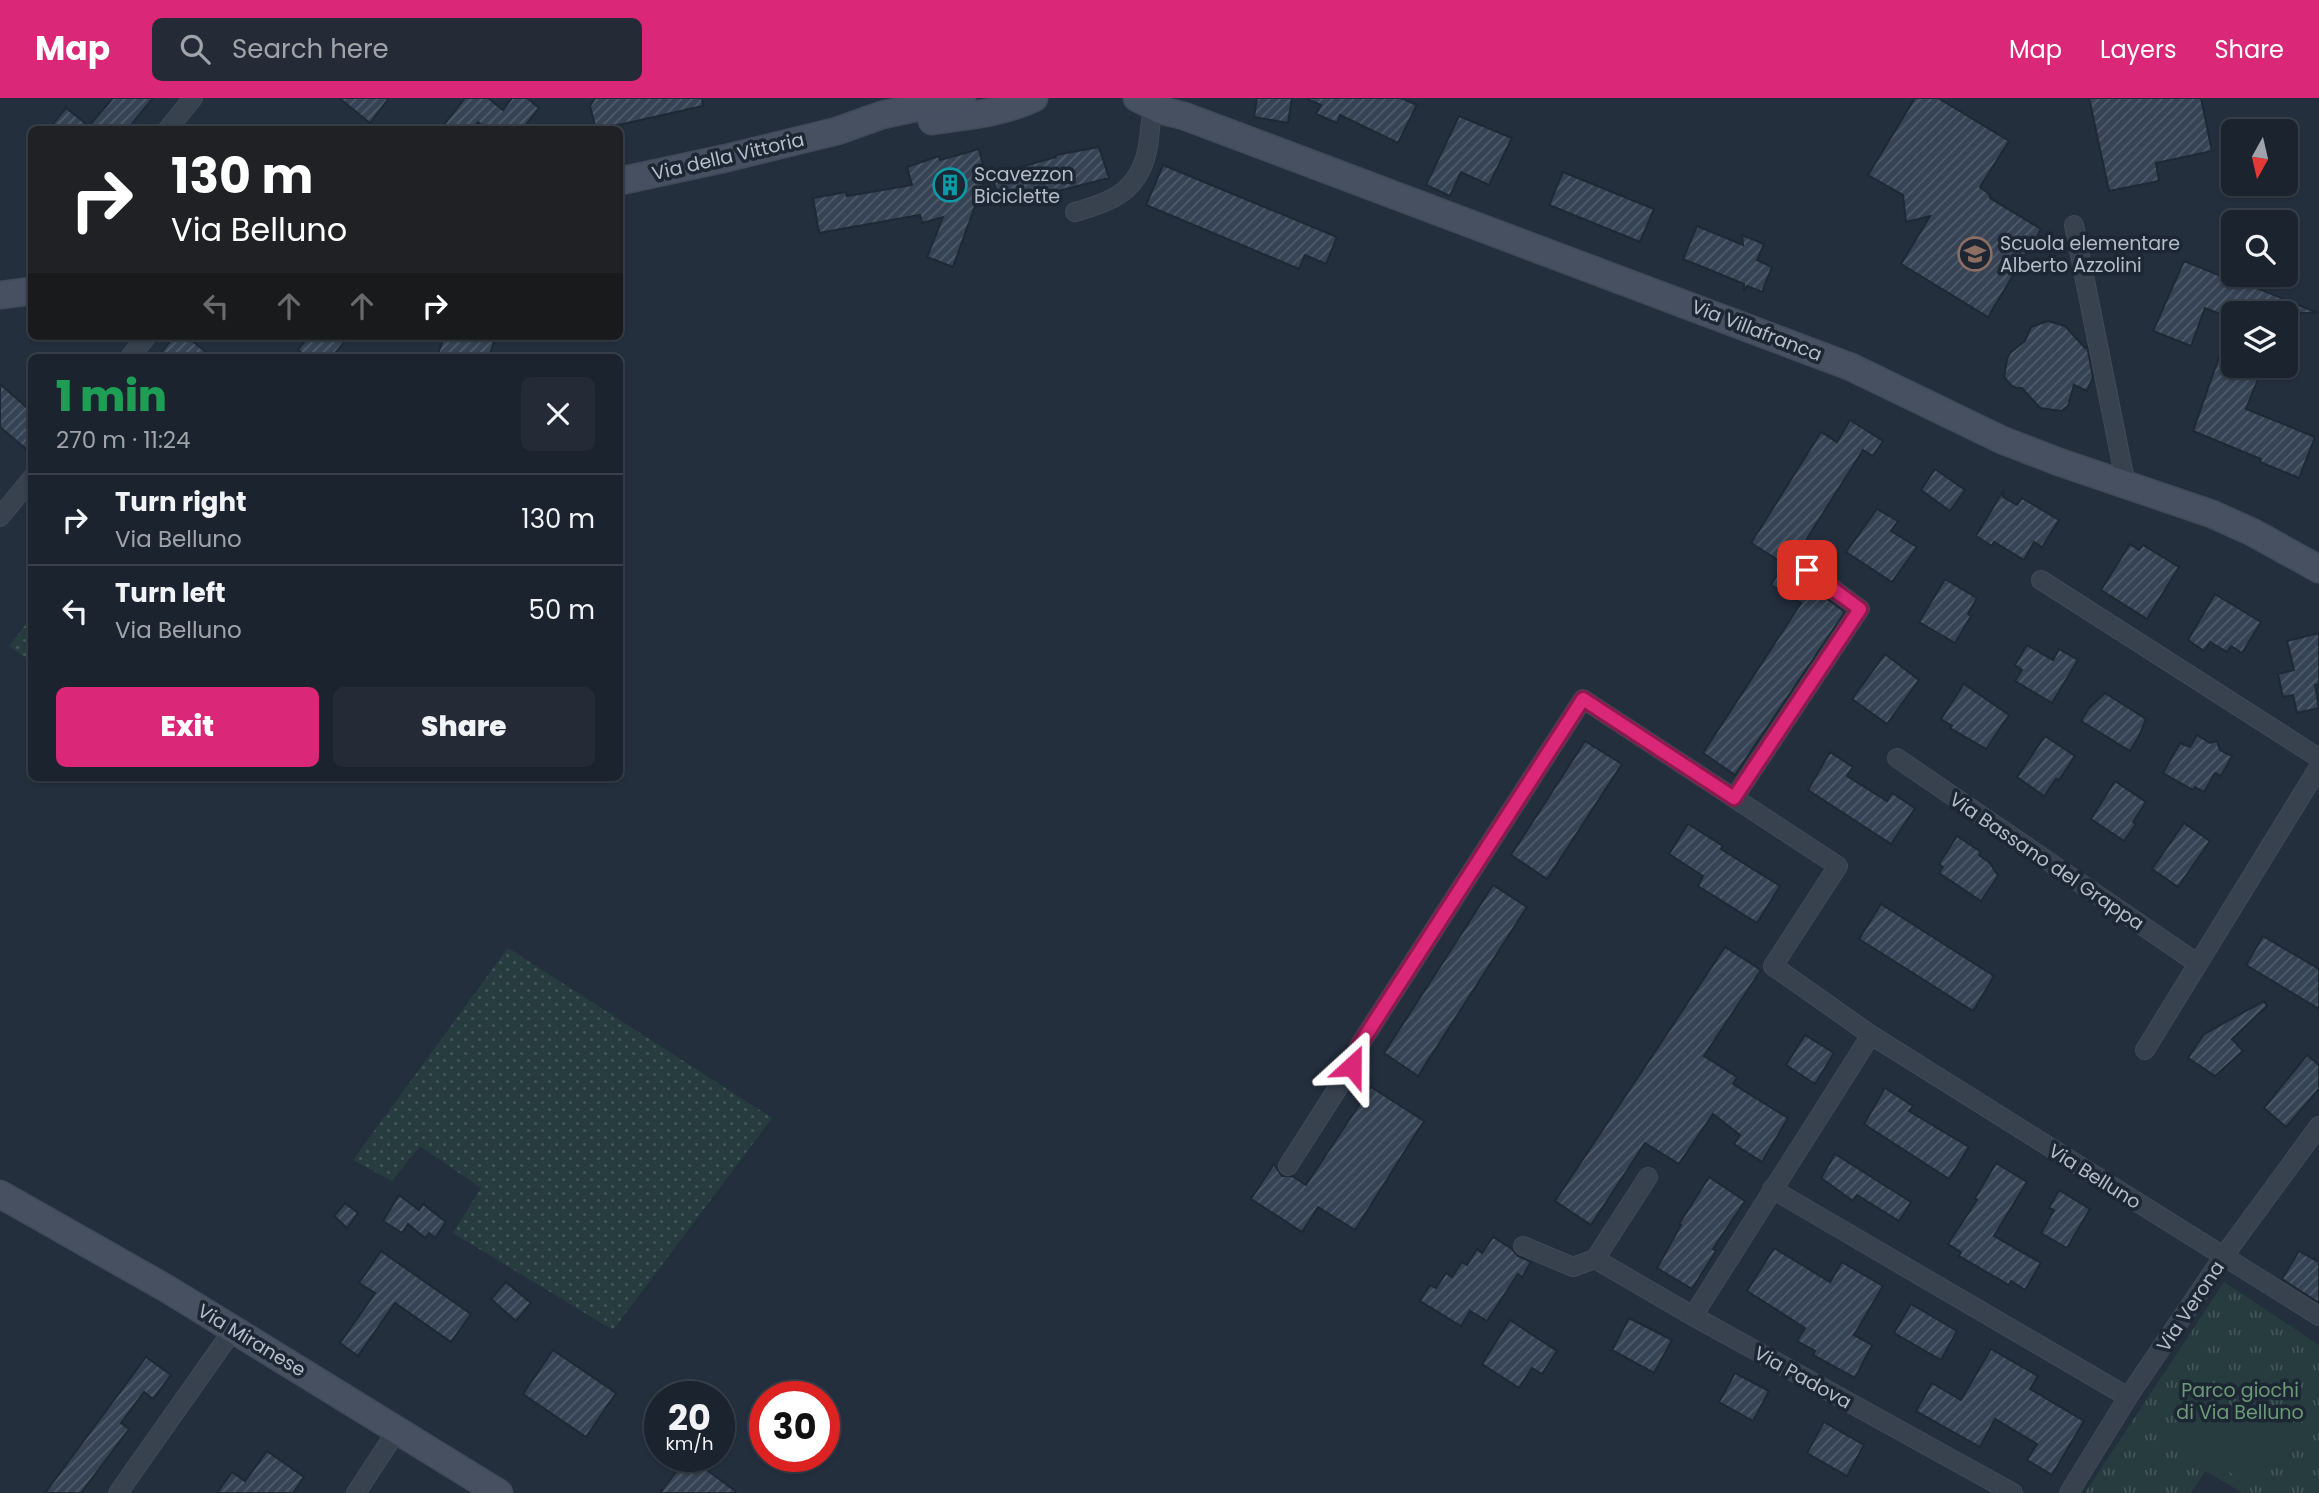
<!DOCTYPE html>
<html lang="en">
<head>
<meta charset="utf-8">
<style>
	body { margin:0; font-family:Poppins,sans-serif; background:#242b36; color:#f1f3f6; height:100vh; display:flex; flex-direction:column; font-size:26px; white-space:nowrap }
	* { box-sizing:border-box; margin:0 }
	p { font-size:23px; color:#a0a4aa }
	.icon { flex:none; width:38px; height:38px; fill:none; stroke:currentColor; stroke-width:2; stroke-linecap:round; stroke-linejoin:round }
	.map { position:relative; flex:1; overflow:hidden }
	.panel { position:absolute; left:28px; top:256px; width:595px; height:427px; display:flex; flex-direction:column; background:#1b232e; border-radius:10px; box-shadow:0 2px 5px #0004,0 0 0 2px #39404a }
	.panel>* { flex:none }
	.banner { position:absolute; left:28px; top:28px; width:595px; height:214px; border-radius:10px; box-shadow:0 2px 5px #0004,0 0 0 2px #39404a; background:#202124; color:#fff; overflow:hidden }
	.needle { width:46px; rotate:188deg }
	.tools { position:absolute; left:2221px; top:21px; display:grid; gap:14px }
	.tools a { display:grid; place-items:center; width:77px; height:77px; border-radius:10px; background:#1b232e; box-shadow:0 2px 5px #0004,0 0 0 2px #39404a; font-size:35px }
	.speed { position:absolute; left:644px; top:1283px; display:flex; gap:14px; font-size:35px; font-weight:700; text-align:center }
	.speed>* { display:grid; place-content:center; width:91px; height:91px; border-radius:50%; background:#1b232e; box-shadow:0 2px 5px #0004,0 0 0 2px #39404a; line-height:1 }
	.speed small { font-size:18px; font-weight:400 }
	.speed .limit { border:10px solid #d22; background:#fff; color:#111 }
	.pin { position:absolute; display:grid; place-items:center; width:60px; height:60px; color:#fff; margin:-30px; border-radius:14px; box-shadow:0 4px 10px #0006 }
	.me { position:absolute; width:77px; margin:-38px; rotate:24deg; stroke-linejoin:round; filter:drop-shadow(0 0 5px #0008) }
	.turn { display:flex; align-items:center; gap:24px; height:147px; padding:0 28px; font-size:32px }
	.turn .icon { width:91px; height:91px; stroke-width:2.5 }
	.turn b { display:block; font-size:49px; line-height:60px }
	.lanes { display:flex; align-items:center; height:66px; padding:0 28px; background:#0003; justify-content:center; gap:35px; direction:ltr }
	.lanes .off { opacity:.35 }
	.round { display:grid; place-items:center; flex:none; width:74px; height:74px; border-radius:10px; background:#242b36 }
	.summary { display:flex; align-items:center; justify-content:space-between; height:119px; padding:0 28px }
	h1 { font-size:42px; font-weight:800; line-height:52px; color:#1e9e55 }
	.action { display:flex; gap:14px; margin-top:auto; padding:14px 28px }
	.action a { flex:1; height:80px; border-radius:10px; background:#db2777; color:#fff; font-size:28px; font-weight:800; line-height:80px; text-align:center }
	.action a+a { background:#242b36; color:#f1f3f6 }
	ul { padding:0; list-style:none }
	li { display:flex; align-items:center; gap:21px; height:91px; padding:0 28px; border-top:2px solid #39404a }
	li div { flex:1 }
	li b { display:block; font-size:26px }
	li em { font-style:normal }
	header { display:flex; align-items:center; gap:42px; box-sizing:border-box; height:98px; padding:0 35px; background:#db2777; color:#fff }
	header strong { font-size:33px }
	nav { display:flex; gap:38px; margin-inline-start:auto; font-size:24px }
	.search { width:490px; height:63px; background:#242b36; display:flex; align-items:center; gap:18px; box-sizing:border-box; padding:0 24px; border-radius:10px; color:#a0a4aa; font-size:26px }
	.map>svg:first-child { display:block }
	.grass { fill:url(#grass-dots) }
	.park { fill:url(#park-tufts) }
	.pitch { fill:#263c3f }
	.building { fill:url(#building-hatch); stroke:#1f2835; stroke-width:2 }
	.lines { fill:none; stroke-linecap:round; stroke-linejoin:round }
	.street-casing { stroke:#414a57; stroke-width:20 }
	.secondary-casing { stroke:#414a57; stroke-width:29 }
	.street { stroke:#38414e; stroke-width:18 }
	.secondary { stroke:#465061; stroke-width:26 }
	.route-casing { stroke:#8e194d; stroke-width:18 }
	.route { stroke:#db2777; stroke-width:12 }
	.labels { text-anchor:middle; stroke-width:7; stroke-linejoin:round; paint-order:stroke }
	.street-label { font-size:19px; fill:#b4bcc9; stroke:#1d2633 }
	.poi-label { font-size:19px; fill:#b4bcc9; stroke:#1d2633; text-anchor:start }
	.park-label { font-size:19px; fill:#6b9a76; stroke:#1d2633 }
</style>
</head>
<body>
<header>
<strong>Map</strong>
<div class="search"><svg class="icon" aria-label="search" viewBox="0 0 24 24"><circle cx="10" cy="10" r="6"/><path d="M15 15l6 6"/></svg>Search here</div>
<nav><a>Map</a><a>Layers</a><a>Share</a></nav>
</header>
<div class="map">
<svg width="2319" height="1395" viewBox="0 0 2319 1395">
	<defs>
		<pattern id="grass-dots" width="8" height="8" patternUnits="userSpaceOnUse" patternTransform="scale(1.75)"><rect width="8" height="8" fill="#263c3f"/><path d="M2 2h.1M6 6h.1" fill="none" stroke="#435659" stroke-width="1.8" stroke-linecap="round"/></pattern>
		<pattern id="park-tufts" width="24" height="20" patternUnits="userSpaceOnUse" patternTransform="scale(1.75)"><rect width="24" height="20" fill="#263c3f"/><path d="M3 7l-1-3M5 7V3M7 7l1-3M15 17l-1-3M17 17v-4M19 17l1-3" fill="none" stroke="#435659"/></pattern>
		<pattern id="building-hatch" width="6" height="6" patternUnits="userSpaceOnUse" patternTransform="scale(1.75)"><rect width="6" height="6" fill="#364354"/><path d="M-1 1l2-2M0 6l6-6M5 7l2-2" fill="none" stroke="#515c6b"/></pattern>
	</defs>
	<rect width="100%" height="100%" fill="#242f3e"/>
	<!-- grass -->
	<g class="grass">
		<path d="M31,520v43l-22,-15z"/>
		<path d="M508,850l264,170 -159,212 -160,-97 28,-45 -61,-42 -28,35 -39,-21z"/>
	</g>
	<!-- park -->
	<path class="park" d="M2224,1184l95,63v148h-76l-38,-22 -14,22h-106z"/>
	<!-- pitch -->
	<path class="pitch" d="M2197,1287l87,51 -31,49 -85,-47z"/>
	<!-- building -->
	<g class="building">
		<path d="M113,0h40l-26,32h-79l18,-22 23,18z"/>
		<path d="M339,0h50l-19,25z"/>
		<path d="M465,0h23l15,12 9,-12h15l12,10 -15,19 4,3h-41l-9,-8 -6,8h-32z"/>
		<path d="M595,0h107l1,8 -107,24 -6,-24z"/>
		<path d="M1257,0h35l-4,25 -34,-6z"/>
		<path d="M1305,0h96l16,7 -19,38 -58,-28 -3,8 -21,-9 5,-9z"/>
		<path d="M1915,0h23l71,43 -29,46 9,7 1,4 51,31 -53,88 -87,-53 29,-48 -24,6 -3,-27 -35,-20z"/>
		<path d="M2089,0h112l11,53 -56,12 3,18 -50,10z"/>
		<path d="M1459,18l53,22 -23,47 -28,-13 -11,24 -24,-11z"/>
		<path d="M1099,49l10,31 -109,28 -8,-31 64,-18v-2z"/>
		<path d="M979,51l7,27 -33,91 -26,-10 16,-40 -21,6 -2,-8 -101,18 -6,-35 33,-6 1,4 65,-11 -5,-18 32,-11 1,4z"/>
		<path d="M1163,67l174,72 -11,27 -21,-9 -6,14 -153,-64z"/>
		<path d="M1563,74l91,37 -14,33 -91,-37z"/>
		<path d="M1697,128l46,19 -1,-10 22,9 -7,16 15,7 -10,25 -15,-6 -3,6v-8l-61,-25z"/>
		<path d="M2184,163l67,27 1,-2 66,27h-85v6l-28,-11 -14,38 -38,-15z"/>
		<path d="M2048,223l17,5 20,22 2,-2 6,31 -6,14 -13,-6 -6,21 -7,5 -21,-3 -18,-20h-6l-5,-3 -7,-8 3,-18 3,-6 15,-12 6,-14z"/>
		<path d="M174,238h12l26,21h-54z"/>
		<path d="M309,238h40l-17,21h-25l-9,-7z"/>
		<path d="M444,238h52l-7,21h-52z"/>
		<path d="M2219,259l14,6v3h8l19,8 -14,35 69,28 -16,41 -39,-16 1,-3 -68,-28z"/>
		<path d="M0,286l32,28v42l-32,-27z"/>
		<path d="M1850,322l33,21 -10,15 -10,-6 -74,117 7,5 4,7 45,33 -110,163 -32,-22 98,-150 -30,-18 13,-21 -33,-21 70,-111 16,10z"/>
		<path d="M1935,371l30,21 -15,21 -29,-21z"/>
		<path d="M2003,393v6l14,8 5,-7 37,22 -17,27 -8,-5 -10,18 -30,-18 -2,4 -16,-10z"/>
		<path d="M1877,411l21,12 -7,10 26,16 -25,35 -46,-30z"/>
		<path d="M2130,446l9,6 4,-5 36,22 -32,52 -46,-29z"/>
		<path d="M1945,481l32,19 -9,16 3,2 -16,27 -36,-21z"/>
		<path d="M2215,496l46,28 -19,31 -11,-7 -4,6 -17,-10 -6,9 -16,-11z"/>
		<path d="M2319,535v51l-4,1 4,23 -22,5 -4,-18 -10,2 -5,-23 16,-4 -7,-29z"/>
		<path d="M2027,547l26,15 6,-11 19,11 -26,43 -37,-22 7,-11 -7,-5z"/>
		<path d="M1885,556l34,26 -32,44 -35,-25z"/>
		<path d="M1964,586l45,31 -23,34 -36,-21 2,-2 -11,-7z"/>
		<path d="M2105,595l41,26 -7,17 -9,15 -49,-30 8,-13z"/>
		<path d="M2197,637l13,8 7,-2 3,9 12,6 -11,20 -6,-3 -11,19 -9,-5 -2,3 -30,-17 17,-30 10,4z"/>
		<path d="M2045,638l30,20 -16,24 -3,-1 -12,17 -27,-19z"/>
		<path d="M1585,643l37,23 -75,115 -36,-24z"/>
		<path d="M1830,654l23,15 -6,9 40,25 5,-8 23,15 -24,36 -83,-54z"/>
		<path d="M2115,683l31,21 -13,20 3,2 -12,17 -33,-22z"/>
		<path d="M2184,725l26,18 -32,46 -26,-18z"/>
		<path d="M1688,726l35,22 -2,3 59,37 -23,37 -59,-37 5,-10 -34,-22z"/>
		<path d="M1957,738l24,16 -2,3 11,8 8,13 -17,25 -42,-28 4,-6 -4,-3z"/>
		<path d="M1493,787l34,22 -109,169 -34,-23z"/>
		<path d="M1881,806l113,72 -21,35 -114,-72z"/>
		<path d="M2263,838l56,33v40l-73,-44z"/>
		<path d="M1725,849l36,23 -57,86 33,21 -4,7 55,34 -26,44 -28,-18 6,-9 -27,-21 -34,50 -34,-21 -54,82 -36,-24z"/>
		<path d="M2264,903l3,5 -35,33 11,12 -28,25 -27,-18 16,-24z"/>
		<path d="M1805,937l29,18 -19,31 -29,-19z"/>
		<path d="M2307,957l12,10v24l-33,38 -22,-19z"/>
		<path d="M1371,989l53,34 -69,109 -37,-23 -16,25 -51,-33 23,-35 8,12h10l14,9z"/>
		<path d="M1885,990l28,18 -4,5 60,36 -20,32 -85,-55z"/>
		<path d="M1835,1056l76,48 -12,19 -42,-26 -4,6 -32,-23z"/>
		<path d="M1996,1065l31,19 -33,54 47,27 -16,27 -14,-9 -2,4 -50,-29 2,-4 -13,-8 29,-44 -2,-2z"/>
		<path d="M1709,1079l36,24 -32,48 3,2 -24,38 -35,-21 24,-43 -2,-1z"/>
		<path d="M2059,1092l31,19 -23,39 -26,-15 13,-23 -5,-2z"/>
		<path d="M399,1097l20,15 4,-6 23,18 -11,16 -6,-5 -4,5 -17,-14 -6,9 -19,-12z"/>
		<path d="M345,1105l13,10 -11,15 -13,-12z"/>
		<path d="M1493,1139l19,12 6,7 13,6 -9,15 -4,-3 -31,47 -17,-10 -9,15 -41,-25 10,-16 6,3 10,-15 6,4 10,-15 5,3 10,-16 5,4z"/>
		<path d="M1774,1150l56,34 12,-20 41,24 -29,49 18,10 -17,33 -42,-23 2,-4 -18,-10 8,-13 -58,-37z"/>
		<path d="M381,1153l90,63 -20,28 -56,-39 -37,53 -18,-13 35,-50 -16,-10z"/>
		<path d="M2299,1153l20,11v41l-37,-24z"/>
		<path d="M506,1184l25,21 -15,18 -25,-22z"/>
		<path d="M1911,1206l46,27 -16,29 -47,-27z"/>
		<path d="M1629,1220l43,22 -18,33 -42,-23z"/>
		<path d="M1510,1222l47,31 -15,23 -10,-6 -13,20 -37,-24z"/>
		<path d="M1991,1251l47,27 -8,13 54,32 -32,54 -25,-15 10,-16 -42,-25 -15,28 -64,-36 16,-28 29,17z"/>
		<path d="M553,1252l63,43 -30,44 -63,-43z"/>
		<path d="M146,1259l25,18 -18,24 -9,-7 -23,31 8,6 -48,64h-36z"/>
		<path d="M1735,1275l34,18 -16,30 -34,-19z"/>
		<path d="M1824,1324l40,23 -17,31 -40,-23z"/>
		<path d="M267,1353l37,26 -11,16h-76l15,-21 13,9z"/>
		<path d="M688,1358l23,17 27,20h-78z"/>
	</g>
	<g class="lines">
		<defs>
			<g id="street">
				<path d="M167,32l26,-32"/>
				<path d="M1075,114c36,-10 63,-20 72,-61 4,-17 1,-25 8,-44"/>
				<path d="M2074,127l52,260"/>
				<path d="M130,259l17,-21"/>
				<path d="M0,419l32,-39"/>
				<path d="M2041,482l278,178"/>
				<path d="M1897,660l300,205"/>
				<path d="M1734,700l126,-189 -53,-39"/>
				<path d="M2145,952l174,-283"/>
				<path d="M1288,1068l64,-100 7,-20 224,-347 255,167 -65,100 98,69"/>
				<path d="M1648,1079l-53,82 98,57 320,177"/>
				<path d="M1772,1091l356,208"/>
				<path d="M1523,1148l50,21 22,-8"/>
				<path d="M1693,1218l178,-281 448,281"/>
				<path d="M118,1395l115,-163"/>
				<path d="M356,1395l42,-64"/>
				<path d="M2069,1395l59,-96 95,-140 96,-131"/>
			</g>
			<g id="secondary">
				<path d="M1137,0l23,12 24,6 667,251 151,73 57,22 153,52 40,18 67,37"/>
				<path d="M932,23c34,-5 71,-8 102,-23"/>
				<path d="M620,83l107,-23 110,-27 45,-16 80,-17"/>
				<path d="M0,197l32,-4"/>
				<path d="M0,1096l169,96 330,203"/>
			</g>
		</defs>
		<!-- street casing -->
		<use href="#street" class="street-casing"/>
		<!-- secondary casing -->
		<use href="#secondary" class="secondary-casing"/>
		<!-- street -->
		<use href="#street" class="street"/>
		<!-- secondary -->
		<use href="#secondary" class="secondary"/>
	</g>
	<g class="lines">
		<defs>
			<path id="route" d="M1352,968l7,-20 224,-347 151,99 126,-189 -53,-39"/>
		</defs>
		<!-- route casing -->
		<use href="#route" class="route-casing"/>
		<!-- route -->
		<use href="#route" class="route"/>
	</g>
	<!-- icons -->
	<defs>
		<symbol id="building-ring" viewBox="-11 -11 22 22"><circle r="9.5" fill="#1d2633" stroke="#0f9aa8" stroke-width="1.5"/><path d="M-4-6H4V6H1V3H-1V6H-4ZM-2.5-4.3h1.7v1.8h-1.7ZM.8-4.3h1.7v1.8H.8ZM-2.5-1h1.7V.8h-1.7ZM.8-1h1.7V.8H.8Z" fill="#0f9aa8"/></symbol>
		<symbol id="school-ring" viewBox="-11 -11 22 22"><circle r="9.5" fill="#1d2633" stroke="#8d6e63" stroke-width="1.5"/><path d="M0-5L7-2L0 1L-7-2ZM-4 1L0 2.5L4 1V4Q0 6-4 4Z" fill="#8d6e63"/></symbol>
	</defs>
	<g fill-rule="evenodd">
		<use href="#building-ring" x="931" y="68" width="38" height="38"/>
		<use href="#school-ring" x="1956" y="137" width="38" height="38"/>
	</g>
	<g class="labels">
		<!-- street labels -->
		<g class="street-label">
			<text transform="translate(728 58) rotate(-13)" y="7">Via della Vittoria</text>
			<text transform="translate(1757 232) rotate(21)" y="7">Via Villafranca</text>
			<text transform="translate(2047 763) rotate(34)" y="7">Via Bassano del Grappa</text>
			<text transform="translate(2095 1078) rotate(32)" y="7">Via Belluno</text>
			<text transform="translate(2190 1208) rotate(-56)" y="7">Via Verona</text>
			<text transform="translate(252 1242) rotate(31)" y="7">Via Miranese</text>
			<text transform="translate(1803 1279) rotate(29)" y="7">Via Padova</text>
		</g>
		<!-- poi labels -->
		<g class="poi-label">
			<text x="974" y="83">Scavezzon<tspan x="974" dy="22">Biciclette</tspan></text>
			<text x="2000" y="152">Scuola elementare<tspan x="2000" dy="22">Alberto Azzolini</tspan></text>
		</g>
		<!-- park labels -->
		<g class="park-label">
			<text x="2240" y="1299">Parco giochi<tspan x="2240" dy="22">di Via Belluno</tspan></text>
		</g>
	</g>
</svg>
<div class="tools">
<a><svg class="needle" viewBox="-14 -14 28 28"><path d="M0-13l5 13h-10z" fill="#e53935"/><path d="M0 13l5-13h-10z" fill="#a0a4aa"/></svg></a>
<a><svg class="icon" aria-label="search" viewBox="0 0 24 24"><circle cx="10" cy="10" r="6"/><path d="M15 15l6 6"/></svg></a>
<a><svg class="icon" aria-label="layers" viewBox="0 0 24 24"><path d="M12 4l9 5-9 5-9-5zM3 14l9 5 9-5"/></svg></a>
</div>
<div class="speed"><div>20<small>km/h</small></div><div class="limit">30</div></div>
<div class="pin" style="left:1807px;top:472px;background:#d93025"><svg class="icon" aria-label="arrive" viewBox="0 0 24 24"><path d="M6 21V4h12l-3 4 3 4H6"/></svg></div>
<svg class="me" style="left:1352px;top:968px" viewBox="-20 -20 40 40"><path d="M0-17L14 15 0 8-14 15z" fill="#db2777" stroke="#fff" stroke-width="4"/></svg>
<div class="banner">
<div class="turn"><svg class="icon" aria-label="right" viewBox="0 0 24 24"><path d="M7 20v-9h11M14 6l5 5-5 5"/></svg><div><b>130 m</b>Via Belluno</div></div>
<div class="lanes"><svg class="icon off" aria-label="left" viewBox="0 0 24 24"><path d="M17 20v-9H6M10 6l-5 5 5 5"/></svg><svg class="icon off" aria-label="ahead" viewBox="0 0 24 24"><path d="M12 20V5M6 11l6-6 6 6"/></svg><svg class="icon off" aria-label="ahead" viewBox="0 0 24 24"><path d="M12 20V5M6 11l6-6 6 6"/></svg><svg class="icon" aria-label="right" viewBox="0 0 24 24"><path d="M7 20v-9h11M14 6l5 5-5 5"/></svg></div>
</div>
<section class="panel">
<div class="summary"><div><h1>1 min</h1><p>270 m · 11:24</p></div><a class="round"><svg class="icon" aria-label="close" viewBox="0 0 24 24"><path d="M6 6l12 12M18 6L6 18"/></svg></a></div>
<ul>
<li><svg class="icon" aria-label="right" viewBox="0 0 24 24"><path d="M7 20v-9h11M14 6l5 5-5 5"/></svg><div><b>Turn right</b><p>Via Belluno</p></div><em>130 m</em></li>
<li><svg class="icon" aria-label="left" viewBox="0 0 24 24"><path d="M17 20v-9H6M10 6l-5 5 5 5"/></svg><div><b>Turn left</b><p>Via Belluno</p></div><em>50 m</em></li>
</ul>
<div class="action"><a>Exit</a><a>Share</a></div>
</section>
</div>
</body>
</html>
